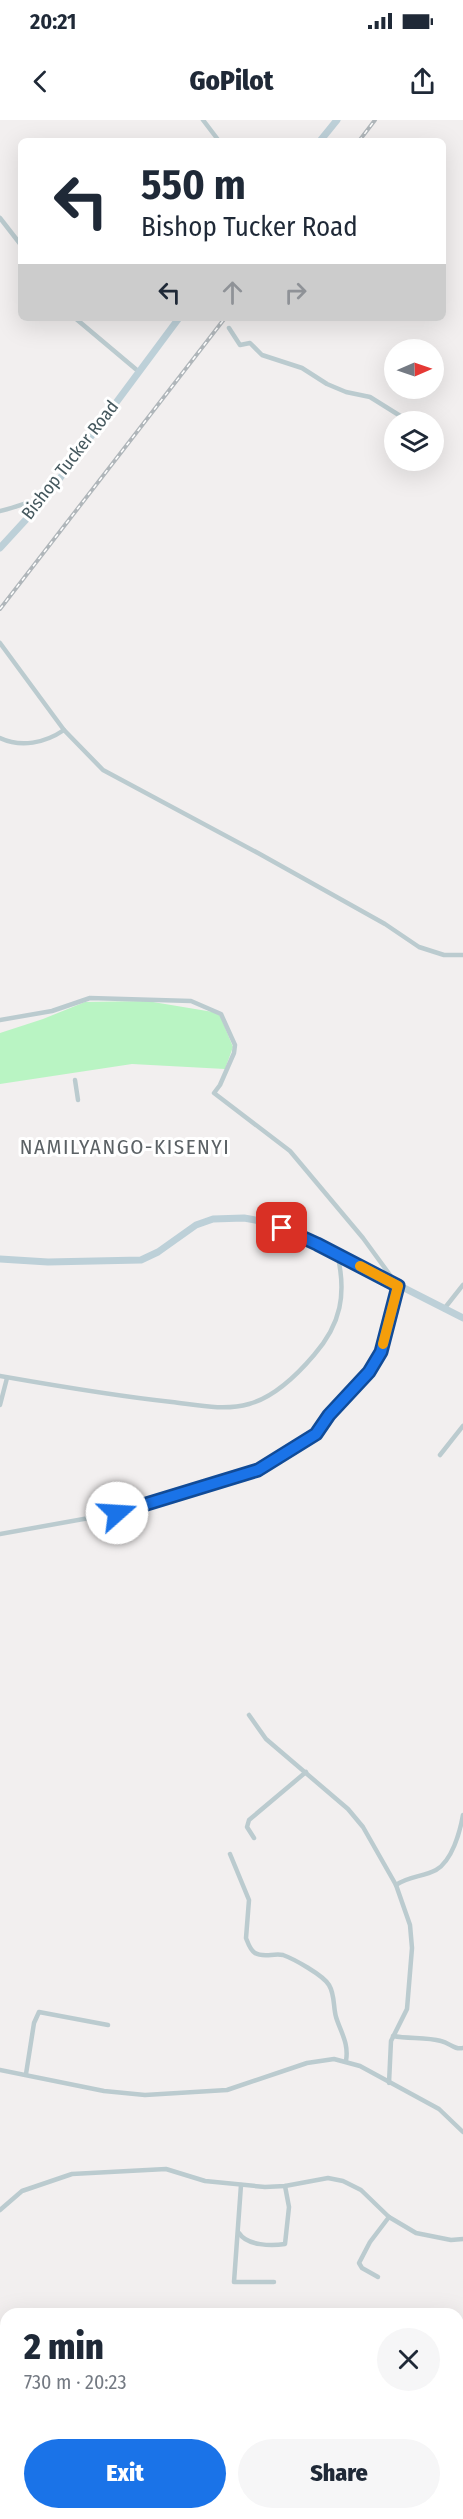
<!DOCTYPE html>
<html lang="en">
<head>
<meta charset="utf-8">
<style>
	body { margin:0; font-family:"Fira Sans Condensed",sans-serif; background:#f6f6f7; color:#1f2937; height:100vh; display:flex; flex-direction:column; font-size:22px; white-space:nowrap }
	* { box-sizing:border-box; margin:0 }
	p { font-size:20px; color:#747a83 }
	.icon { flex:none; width:33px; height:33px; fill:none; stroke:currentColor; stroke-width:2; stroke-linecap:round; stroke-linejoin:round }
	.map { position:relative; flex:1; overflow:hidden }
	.panel { position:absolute; left:0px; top:2188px; width:464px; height:212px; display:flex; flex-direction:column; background:#fff; border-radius:18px 18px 0 0; box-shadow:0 6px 24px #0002 }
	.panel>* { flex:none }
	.hud { position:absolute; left:18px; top:18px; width:428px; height:183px; border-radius:9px; box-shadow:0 6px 24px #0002; background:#fff; color:#1f2937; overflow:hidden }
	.needle { width:39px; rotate:88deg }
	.tools { position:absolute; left:384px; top:219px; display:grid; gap:12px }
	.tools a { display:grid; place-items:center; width:60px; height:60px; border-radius:50%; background:#fff; box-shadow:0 6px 24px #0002; font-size:30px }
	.pin { position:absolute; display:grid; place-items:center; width:51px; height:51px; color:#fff; margin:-26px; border-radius:12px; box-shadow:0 3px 9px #0006 }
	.me { position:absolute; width:66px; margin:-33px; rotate:71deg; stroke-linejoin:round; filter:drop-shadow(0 0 4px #0008) }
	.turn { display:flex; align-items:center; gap:21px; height:126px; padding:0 24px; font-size:27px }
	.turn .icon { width:78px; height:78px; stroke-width:2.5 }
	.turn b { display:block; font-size:42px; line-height:51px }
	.lanes { display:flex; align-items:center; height:57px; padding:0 24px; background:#0003; justify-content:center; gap:30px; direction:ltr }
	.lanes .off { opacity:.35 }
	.round { display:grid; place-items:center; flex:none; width:63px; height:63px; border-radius:32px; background:#f6f6f7 }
	.summary { display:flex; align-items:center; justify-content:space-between; height:102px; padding:0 24px }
	h1 { font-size:36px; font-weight:800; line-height:45px }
	.primary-button { display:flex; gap:12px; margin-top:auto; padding:12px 24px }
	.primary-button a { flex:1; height:69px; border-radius:36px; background:#1a73e8; color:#fff; font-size:24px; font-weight:800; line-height:69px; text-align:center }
	.primary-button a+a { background:#f6f6f7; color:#1f2937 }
	.status { display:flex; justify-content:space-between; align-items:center; height:42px; padding:0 30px; background:#fff; direction:ltr }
	.status svg { height:16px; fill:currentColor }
	header { display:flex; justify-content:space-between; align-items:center; height:78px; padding:0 24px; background:#fff; font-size:27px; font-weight:800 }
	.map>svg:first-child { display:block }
	.green { fill:#b9f4c3 }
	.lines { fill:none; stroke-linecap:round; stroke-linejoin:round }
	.minor { stroke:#bbcbcf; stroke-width:4.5 }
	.secondary { stroke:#bdd0d8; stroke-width:7 }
	.rail-casing { stroke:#b0b6ba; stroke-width:4 }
	.rail { stroke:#fff; stroke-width:1.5; stroke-dasharray:4.5; stroke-linecap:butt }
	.route-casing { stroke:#114b97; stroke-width:15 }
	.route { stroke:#1a73e8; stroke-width:10 }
	.slow { stroke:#f59e0b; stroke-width:10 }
	.labels { text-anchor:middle; stroke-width:6; stroke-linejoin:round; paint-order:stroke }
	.street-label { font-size:18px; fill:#45585e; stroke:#fff }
	.quarter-label { font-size:21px; letter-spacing:1.5px; fill:#5b6165; stroke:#fff }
</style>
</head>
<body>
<div class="status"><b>20:21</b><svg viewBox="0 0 49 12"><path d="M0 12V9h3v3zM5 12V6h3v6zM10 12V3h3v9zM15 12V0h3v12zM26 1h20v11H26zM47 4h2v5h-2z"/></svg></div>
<header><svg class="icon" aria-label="back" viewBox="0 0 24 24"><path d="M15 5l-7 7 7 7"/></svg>GoPilot<svg class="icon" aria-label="share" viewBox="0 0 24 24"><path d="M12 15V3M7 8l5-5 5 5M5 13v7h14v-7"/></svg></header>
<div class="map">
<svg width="463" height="2399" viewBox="0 0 463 2399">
	<rect width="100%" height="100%" fill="#f2efef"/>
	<!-- green -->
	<path class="green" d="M147,881l72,12 14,34 -8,22 -93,-5 -132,20v-51l43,-14 42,-17z"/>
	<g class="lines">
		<!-- minor -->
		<g class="minor">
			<path d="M203,0l16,21"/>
			<path d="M0,98l21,27"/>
			<path d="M75,198l63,53"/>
			<path d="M229,208l11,17 10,-2 12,12 40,13 25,16 19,8 24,5 40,25"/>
			<path d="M0,391c13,-2 32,-12 43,-10"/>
			<path d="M0,523l64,87 39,40 155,83 127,71 34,23 25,8h19"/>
			<path d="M0,618c21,10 45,5 64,-8"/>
			<path d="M0,900l52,-9 38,-13 101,3 30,13 14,31 -1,8 -14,32 -6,8 76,58 73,87 35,48 -17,66 -12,20 -40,43 -13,19 -24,16 -34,20 -141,43 -117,21"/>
			<path d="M75,960l3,20"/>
			<path d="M444,1189l19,-24"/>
			<path d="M0,1256c57,10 114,20 172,26 25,3 52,9 77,2 26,-7 48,-29 65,-49 27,-31 33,-61 23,-102"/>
			<path d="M0,1285l7,-27"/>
			<path d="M440,1335l23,-29"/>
			<path d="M249,1595l17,24 82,70 15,18 33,58 14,40 2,23 -5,61 -16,32 -2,42"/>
			<path d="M254,1718l-7,-11 2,-7 57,-48"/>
			<path d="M230,1734l19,46 -3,38c2,5 4,12 9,15 8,5 19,0 28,2 11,4 40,20 46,30 6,10 4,21 7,32 5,16 13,26 10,44"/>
			<path d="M396,1765c13,-9 27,-8 40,-15 16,-9 24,-38 27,-55"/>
			<path d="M393,1916c16,3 33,1 48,5 9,2 13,9 22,7"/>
			<path d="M0,1950l104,21 41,4 82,-5 80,-27 27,-4 26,7 79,43 24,23"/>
			<path d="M26,1954l8,-51 5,-11 69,13"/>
			<path d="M241,2065l-7,97h40"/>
			<path d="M0,2090l22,-19 50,-17 94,-5 39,12 60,6 20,-1 43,-8 15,3 18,9 28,27 27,16 35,7 12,-1"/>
			<path d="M239,2113c8,13 33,13 46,11l4,-37 -4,-21"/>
			<path d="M378,2157l-16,-9 -3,-5 11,-21 19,-25"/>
			<path d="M458,2275l5,5"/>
		</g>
		<!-- secondary -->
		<g class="secondary">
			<path d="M320,21l17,-21"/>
			<path d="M0,428l43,-47 136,-183"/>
			<path d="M0,1139l48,3 93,-2 17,-8 38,-27 17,-6 31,-1 22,4 32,12 165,84"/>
		</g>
		<defs>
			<g id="rail">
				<path d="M359,21l16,-21"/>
				<path d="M0,489l225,-291"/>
			</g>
		</defs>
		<!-- rail casing -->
		<use href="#rail" class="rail-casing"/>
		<!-- rail -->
		<use href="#rail" class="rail"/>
	</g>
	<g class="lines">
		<defs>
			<path id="route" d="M117,1393l141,-43 58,-36 13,-19 40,-43 12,-20 17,-66 -81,-42 -35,-16"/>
		</defs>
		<!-- route casing -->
		<use href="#route" class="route-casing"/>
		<!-- route -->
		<use href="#route" class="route"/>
		<!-- slow -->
		<path class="slow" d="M360,1146l38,20 -15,58"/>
	</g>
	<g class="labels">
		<!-- street labels -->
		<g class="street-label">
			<text transform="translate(70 340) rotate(-52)" y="6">Bishop Tucker Road</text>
		</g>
		<!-- quarter labels -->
		<g class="quarter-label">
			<text x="125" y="1034">NAMILYANGO-KISENYI</text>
		</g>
	</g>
</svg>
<div class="tools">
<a><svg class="needle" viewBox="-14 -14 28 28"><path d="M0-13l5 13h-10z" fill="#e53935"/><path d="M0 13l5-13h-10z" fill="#747a83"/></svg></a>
<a><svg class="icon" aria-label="layers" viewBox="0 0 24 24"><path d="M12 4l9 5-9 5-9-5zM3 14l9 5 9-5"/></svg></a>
</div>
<div class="pin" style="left:282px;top:1108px;background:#d93025"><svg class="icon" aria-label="arrive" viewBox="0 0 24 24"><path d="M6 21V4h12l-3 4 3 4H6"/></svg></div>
<svg class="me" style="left:117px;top:1393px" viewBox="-20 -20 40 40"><circle r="19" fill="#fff"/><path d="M0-13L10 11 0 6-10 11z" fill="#1a73e8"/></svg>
<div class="hud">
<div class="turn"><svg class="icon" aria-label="left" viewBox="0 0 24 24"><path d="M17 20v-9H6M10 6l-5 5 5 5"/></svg><div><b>550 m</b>Bishop Tucker Road</div></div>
<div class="lanes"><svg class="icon" aria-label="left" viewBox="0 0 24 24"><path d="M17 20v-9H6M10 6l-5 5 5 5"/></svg><svg class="icon off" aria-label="ahead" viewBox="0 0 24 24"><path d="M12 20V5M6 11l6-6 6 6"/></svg><svg class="icon off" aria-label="right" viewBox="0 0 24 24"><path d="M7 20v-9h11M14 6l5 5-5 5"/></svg></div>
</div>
<section class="panel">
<div class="summary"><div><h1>2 min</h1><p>730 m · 20:23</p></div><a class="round"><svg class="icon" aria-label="close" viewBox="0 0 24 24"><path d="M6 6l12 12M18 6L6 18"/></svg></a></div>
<div class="primary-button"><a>Exit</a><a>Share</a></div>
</section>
</div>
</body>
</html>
